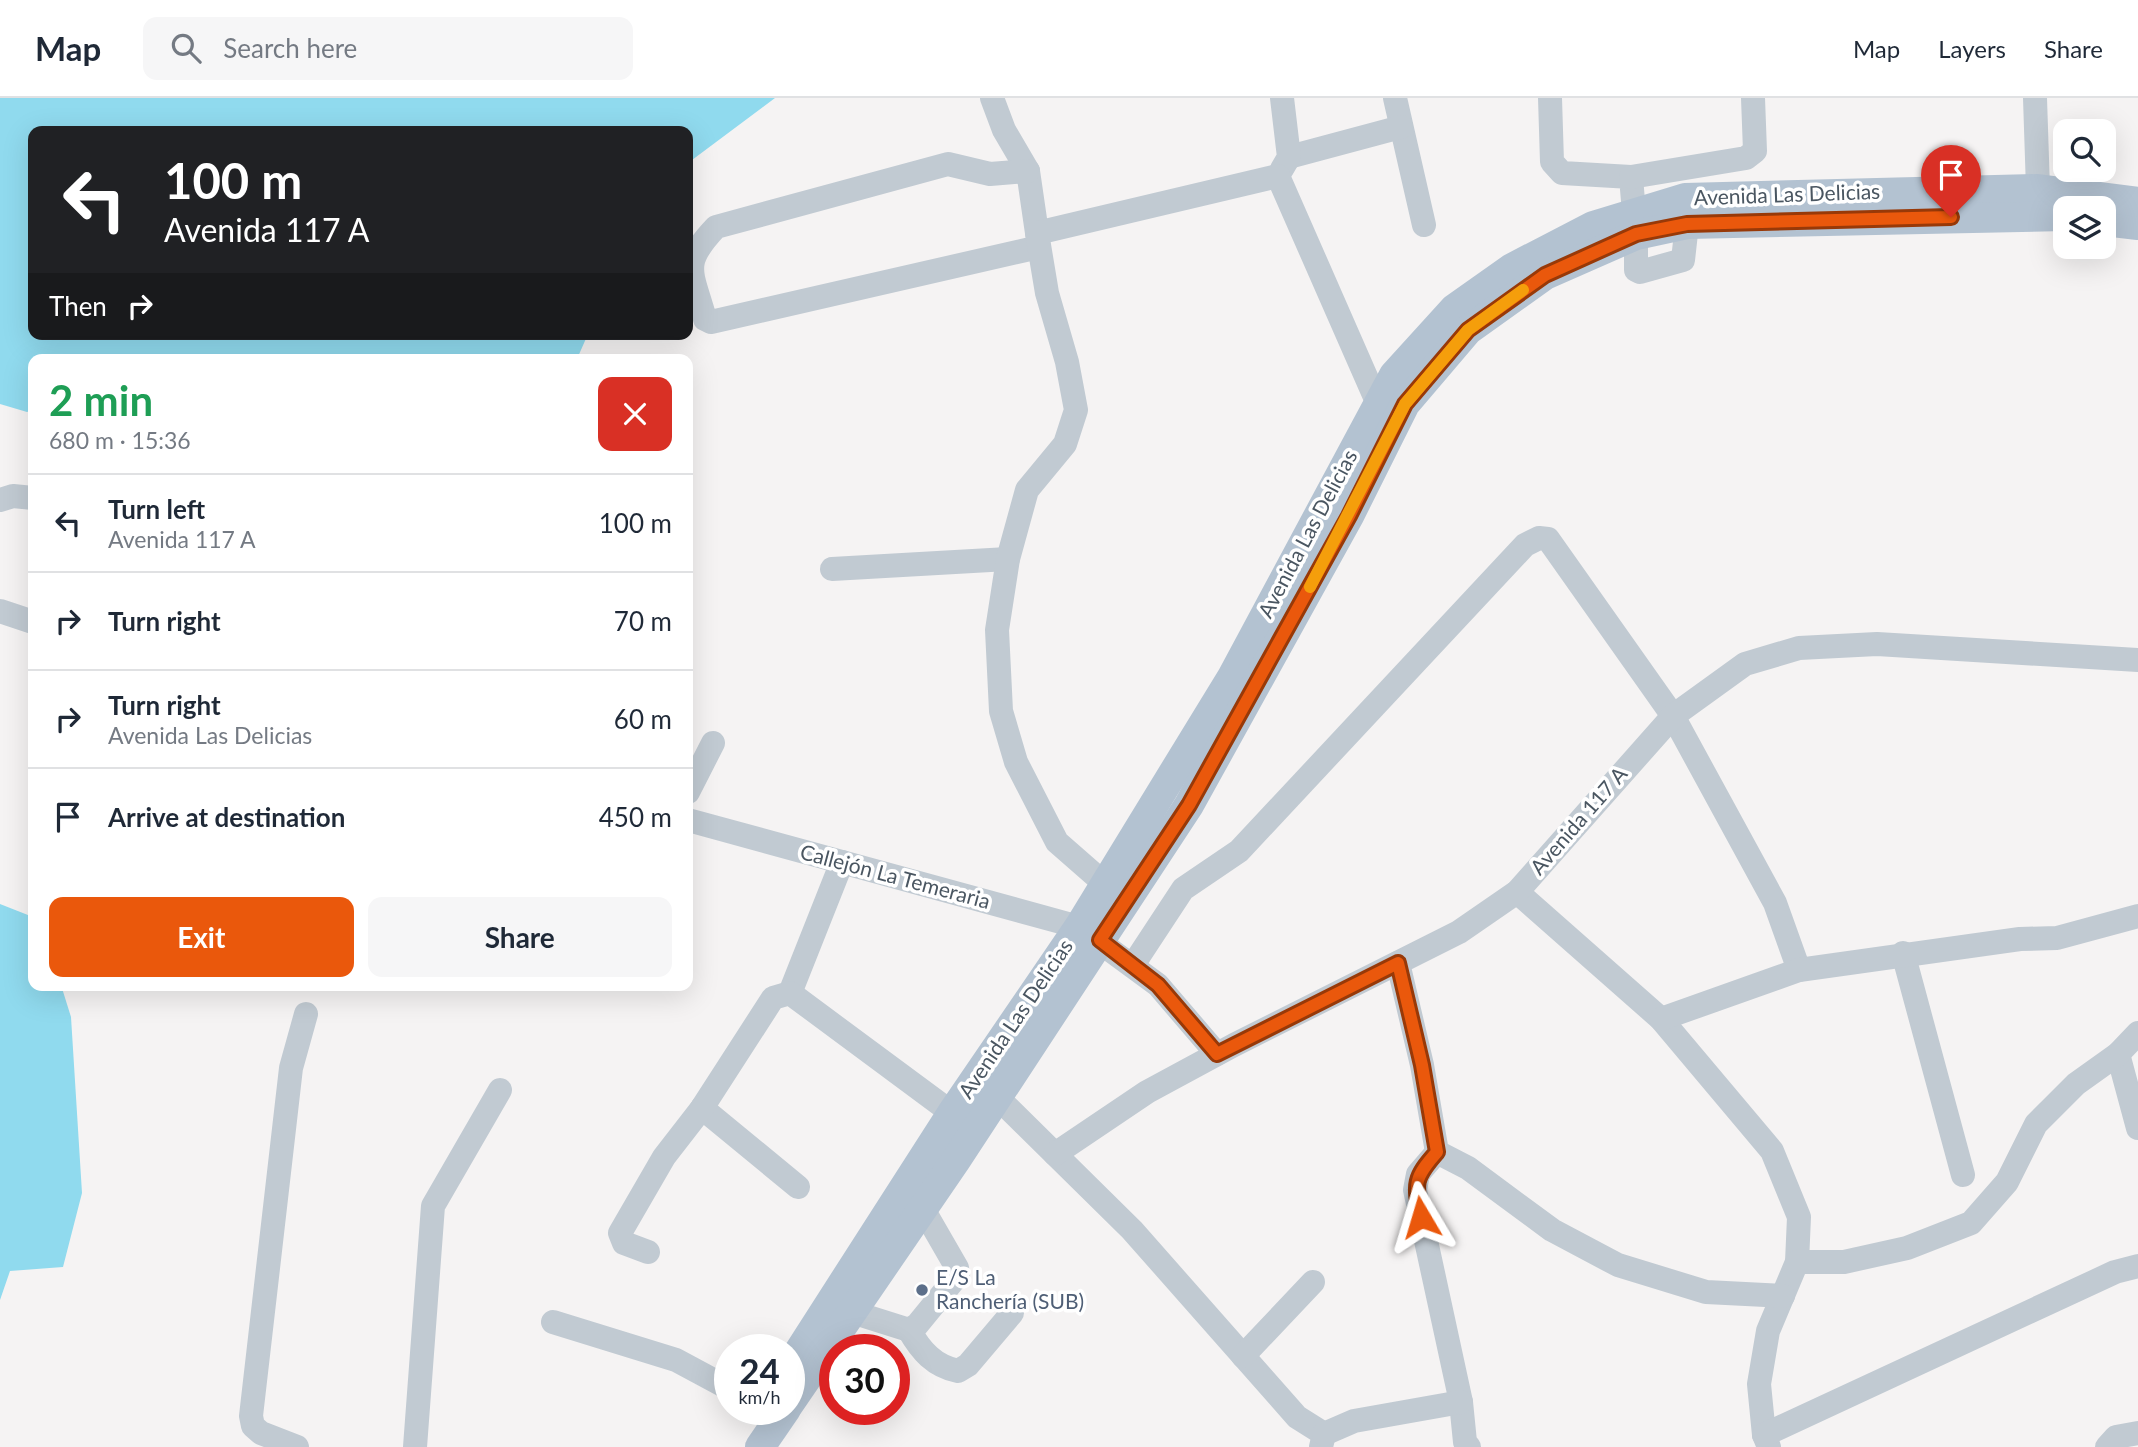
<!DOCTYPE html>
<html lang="en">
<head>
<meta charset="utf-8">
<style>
	body { margin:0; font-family:Lato,sans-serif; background:#f6f6f7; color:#1f2937; height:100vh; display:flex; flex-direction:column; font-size:26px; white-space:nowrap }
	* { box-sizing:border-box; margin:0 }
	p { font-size:23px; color:#747a83 }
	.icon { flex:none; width:38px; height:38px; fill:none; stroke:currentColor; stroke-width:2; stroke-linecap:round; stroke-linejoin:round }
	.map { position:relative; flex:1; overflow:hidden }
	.details { position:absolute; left:28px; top:256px; width:665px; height:637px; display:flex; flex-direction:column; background:#fff; border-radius:14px; box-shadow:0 7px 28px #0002 }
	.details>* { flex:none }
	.banner { position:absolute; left:28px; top:28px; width:665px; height:214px; border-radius:14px; box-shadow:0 7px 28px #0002; background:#202124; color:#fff; overflow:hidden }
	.tools { position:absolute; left:2053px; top:21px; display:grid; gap:14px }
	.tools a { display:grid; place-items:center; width:63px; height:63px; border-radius:14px; background:#fff; box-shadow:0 7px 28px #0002; font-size:35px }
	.speed { position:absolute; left:714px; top:1236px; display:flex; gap:14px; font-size:35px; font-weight:700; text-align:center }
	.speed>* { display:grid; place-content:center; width:91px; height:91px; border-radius:50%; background:#fff; box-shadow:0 7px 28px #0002; line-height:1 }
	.speed small { font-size:18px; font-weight:400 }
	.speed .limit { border:10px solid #d22; background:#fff; color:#111 }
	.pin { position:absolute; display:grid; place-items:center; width:60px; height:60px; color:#fff; margin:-72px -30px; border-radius:50% 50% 50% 0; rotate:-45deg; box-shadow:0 0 7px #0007 }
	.pin .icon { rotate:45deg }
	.me { position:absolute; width:77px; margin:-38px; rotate:353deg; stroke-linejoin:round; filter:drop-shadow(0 0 5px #0008) }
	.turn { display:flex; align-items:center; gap:24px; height:147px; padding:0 21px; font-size:32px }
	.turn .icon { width:91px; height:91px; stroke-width:2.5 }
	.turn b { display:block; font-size:49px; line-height:60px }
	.then { display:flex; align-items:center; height:66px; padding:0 21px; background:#0003; gap:14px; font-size:26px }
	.round { display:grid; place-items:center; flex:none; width:74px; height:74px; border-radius:14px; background:#f6f6f7 }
	.overview { display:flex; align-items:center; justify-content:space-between; height:119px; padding:0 21px }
	h1 { font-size:42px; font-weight:700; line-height:52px; color:#1e9e55 }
	.button { display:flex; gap:14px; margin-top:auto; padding:14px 21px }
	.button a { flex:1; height:80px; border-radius:14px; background:#ea580c; color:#fff; font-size:28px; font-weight:700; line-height:80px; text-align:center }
	.button a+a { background:#f6f6f7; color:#1f2937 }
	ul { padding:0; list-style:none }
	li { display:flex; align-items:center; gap:21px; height:98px; padding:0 21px; border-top:2px solid #e0e1e3 }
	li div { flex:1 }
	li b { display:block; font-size:26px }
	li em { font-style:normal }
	header { display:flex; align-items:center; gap:42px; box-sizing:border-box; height:98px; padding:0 35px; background:#fff; border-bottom:2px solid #e0e1e3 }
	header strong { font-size:33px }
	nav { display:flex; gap:38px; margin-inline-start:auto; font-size:24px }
	.search { width:490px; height:63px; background:#f6f6f7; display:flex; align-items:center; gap:18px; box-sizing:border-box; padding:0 24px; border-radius:14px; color:#747a83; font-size:26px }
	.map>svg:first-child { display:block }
	.water { fill:#90daee }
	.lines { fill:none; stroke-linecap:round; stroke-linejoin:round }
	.minor { stroke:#c1cad2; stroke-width:24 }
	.major { stroke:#b3c2d1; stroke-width:30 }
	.route-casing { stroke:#983908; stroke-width:18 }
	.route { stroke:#ea580c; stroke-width:12 }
	.slow { stroke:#f59e0b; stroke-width:12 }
	.service-dot { fill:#5c6f8a; stroke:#fff; stroke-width:2.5 }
	.labels { text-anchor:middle; stroke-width:7; stroke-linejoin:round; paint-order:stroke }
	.street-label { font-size:21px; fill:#4a5661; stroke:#fff }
	.service-label { font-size:21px; fill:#4e5e75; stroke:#fff; text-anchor:start }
</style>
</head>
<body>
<header>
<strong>Map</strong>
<div class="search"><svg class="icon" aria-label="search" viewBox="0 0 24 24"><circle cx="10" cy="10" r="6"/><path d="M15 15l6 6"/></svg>Search here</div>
<nav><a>Map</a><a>Layers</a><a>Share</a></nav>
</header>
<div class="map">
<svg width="2138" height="1349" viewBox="0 0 2138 1349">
	<rect width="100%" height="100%" fill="#f5f3f3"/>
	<!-- water -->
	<g class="water">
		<path d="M0,0h775l-87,65v-32h-655v203h555l-11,25h-544v51l-6,2 -27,-8z"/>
		<path d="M0,806l33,13v68h28l10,32 11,176 -19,74 -53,4 -10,29z"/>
	</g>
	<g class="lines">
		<!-- minor -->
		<g class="minor">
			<path d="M992,0l12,32 24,41 9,62"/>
			<path d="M1395,0l29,127"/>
			<path d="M1550,0l2,64 10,11 69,4 3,36"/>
			<path d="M2035,0l3,91"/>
			<path d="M1289,59l112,-30"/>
			<path d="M1282,71l7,-12 -7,-59"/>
			<path d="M1028,73l-38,3 -42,-10 -232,63c-36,38 -24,44 -11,92l6,3 328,-75"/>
			<path d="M1631,79l115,-19 9,-7 -2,-53"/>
			<path d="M1636,137v35l4,2 43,-12 4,-36"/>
			<path d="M0,402l13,-4 20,2"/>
			<path d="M832,471l176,-10"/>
			<path d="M0,513l33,11"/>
			<path d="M688,694l25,-49"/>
			<path d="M688,722l391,107 79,58 59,69"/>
			<path d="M1105,786l-48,-42 -41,-80 -15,-51 -4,-81 11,-71 19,-69 38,-46 11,-34 -9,-48 -20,-69 -10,-60 241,-57 100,228"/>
			<path d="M1517,794l144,127 111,132 27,66 -2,45 -29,69 -9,53 5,51 5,12"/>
			<path d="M1903,855l60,222"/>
			<path d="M1398,865l24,102 15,87 31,16 84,62 66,35 88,27 77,4"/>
			<path d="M1133,867l50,-76 56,-38 286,-306 14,-7 9,1 125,177 102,187 24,67"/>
			<path d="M790,895l52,-131"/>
			<path d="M1661,921l138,-49 221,-31 37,-1 81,-22"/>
			<path d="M2118,956l20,74"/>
			<path d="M997,999l135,133 165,187 27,17 -3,13"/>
			<path d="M702,1010l96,79"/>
			<path d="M1437,1054l-19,22 -3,16 46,212 4,40 4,5"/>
			<path d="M1055,1056l92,-62 87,-47 225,-113 58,-40 156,-176 72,-52 54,-16 78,-4 261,16"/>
			<path d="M648,1154l-24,-9 -4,-10 44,-76 38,-49 71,-110 17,-5 162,120"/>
			<path d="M1797,1164h47l63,-14 64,-25 36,-41 29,-58 40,-40 42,-30 20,-21"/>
			<path d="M852,1214l57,18 8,-5 41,-50 -1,-7 -34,-59"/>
			<path d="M553,1224l123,38 54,29"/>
			<path d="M909,1232c12,21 25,36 49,41l10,-6 44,-52"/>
			<path d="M1243,1258l70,-74"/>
			<path d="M1324,1336l30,-13 107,-19"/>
			<path d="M1764,1337l351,-163 23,-6"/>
			<path d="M297,1349l-36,-14 -8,-7 -2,-10 40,-348 15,-54"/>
			<path d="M415,1349l18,-241 67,-116"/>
			<path d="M2107,1349l9,-10 22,-4"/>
		</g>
		<!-- major -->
		<g class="major">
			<path d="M2104,123l34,4"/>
			<path d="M789,1269l163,-254 127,-186 153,-250 162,-302 60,-66 58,-41 81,-42 92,-28 353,-9 100,13"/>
			<path d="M789,1306l167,-244 233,-355 160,-289 56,-112 63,-74 77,-55 91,-40 51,-11 378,-8"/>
			<path d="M760,1349l26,-38"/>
		</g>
	</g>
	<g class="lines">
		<defs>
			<path id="route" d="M1421,1119c-7,-34 -7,-39 16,-65l-15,-87 -24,-102 -181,91 -59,-69 -58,-45 89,-135 160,-289 56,-112 63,-74 77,-55 91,-41 51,-10 264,-7"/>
		</defs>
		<!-- route casing -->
		<use href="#route" class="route-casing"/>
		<!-- route -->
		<use href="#route" class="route"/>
		<!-- slow -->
		<path class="slow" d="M1310,489l95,-183 63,-74 55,-40"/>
	</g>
	<!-- markers -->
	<circle class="service-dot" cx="922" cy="1192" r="7"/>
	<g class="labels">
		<!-- street labels -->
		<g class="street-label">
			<text transform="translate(1787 97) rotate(-2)" y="7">Avenida Las Delicias</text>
			<text transform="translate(1308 436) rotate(-62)" y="7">Avenida Las Delicias</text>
			<text transform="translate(1579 723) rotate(-49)" y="7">Avenida 117 A</text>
			<text transform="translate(895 779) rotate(15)" y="7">Callejón La Temeraria</text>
			<text transform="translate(1016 921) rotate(-56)" y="7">Avenida Las Delicias</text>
		</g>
		<!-- service labels -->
		<g class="service-label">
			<text x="936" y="1187">E/S La<tspan x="936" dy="24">Ranchería (SUB)</tspan></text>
		</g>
	</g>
</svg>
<div class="tools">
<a><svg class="icon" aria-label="search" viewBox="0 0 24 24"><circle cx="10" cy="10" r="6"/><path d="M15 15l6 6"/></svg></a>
<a><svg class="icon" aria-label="layers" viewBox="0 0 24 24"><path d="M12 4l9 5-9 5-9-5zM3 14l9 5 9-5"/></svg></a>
</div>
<div class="speed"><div>24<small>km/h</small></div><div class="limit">30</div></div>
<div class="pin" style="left:1951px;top:119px;background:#d93025"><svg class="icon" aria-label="arrive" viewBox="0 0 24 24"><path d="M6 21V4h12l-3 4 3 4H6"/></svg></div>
<svg class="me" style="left:1421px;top:1119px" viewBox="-20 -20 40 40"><path d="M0-17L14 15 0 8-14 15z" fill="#ea580c" stroke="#fff" stroke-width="4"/></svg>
<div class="banner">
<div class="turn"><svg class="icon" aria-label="left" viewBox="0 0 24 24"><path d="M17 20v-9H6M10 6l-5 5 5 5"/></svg><div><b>100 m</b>Avenida 117 A</div></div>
<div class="then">Then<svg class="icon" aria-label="right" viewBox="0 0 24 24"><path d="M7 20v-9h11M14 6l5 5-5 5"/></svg></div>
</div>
<section class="details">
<div class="overview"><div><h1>2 min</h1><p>680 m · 15:36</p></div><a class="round" style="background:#d93025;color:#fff"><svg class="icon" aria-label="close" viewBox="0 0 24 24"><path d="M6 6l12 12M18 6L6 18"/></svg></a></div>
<ul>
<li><svg class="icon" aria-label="left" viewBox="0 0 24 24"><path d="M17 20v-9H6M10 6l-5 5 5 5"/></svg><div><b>Turn left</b><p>Avenida 117 A</p></div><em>100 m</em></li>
<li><svg class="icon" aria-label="right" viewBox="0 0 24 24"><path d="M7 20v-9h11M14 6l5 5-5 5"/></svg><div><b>Turn right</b></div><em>70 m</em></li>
<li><svg class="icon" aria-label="right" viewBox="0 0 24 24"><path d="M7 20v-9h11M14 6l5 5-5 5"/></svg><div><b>Turn right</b><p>Avenida Las Delicias</p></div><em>60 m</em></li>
<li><svg class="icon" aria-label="arrive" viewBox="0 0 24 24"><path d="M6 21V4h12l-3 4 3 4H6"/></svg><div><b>Arrive at destination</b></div><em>450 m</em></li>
</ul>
<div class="button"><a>Exit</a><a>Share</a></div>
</section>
</div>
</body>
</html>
